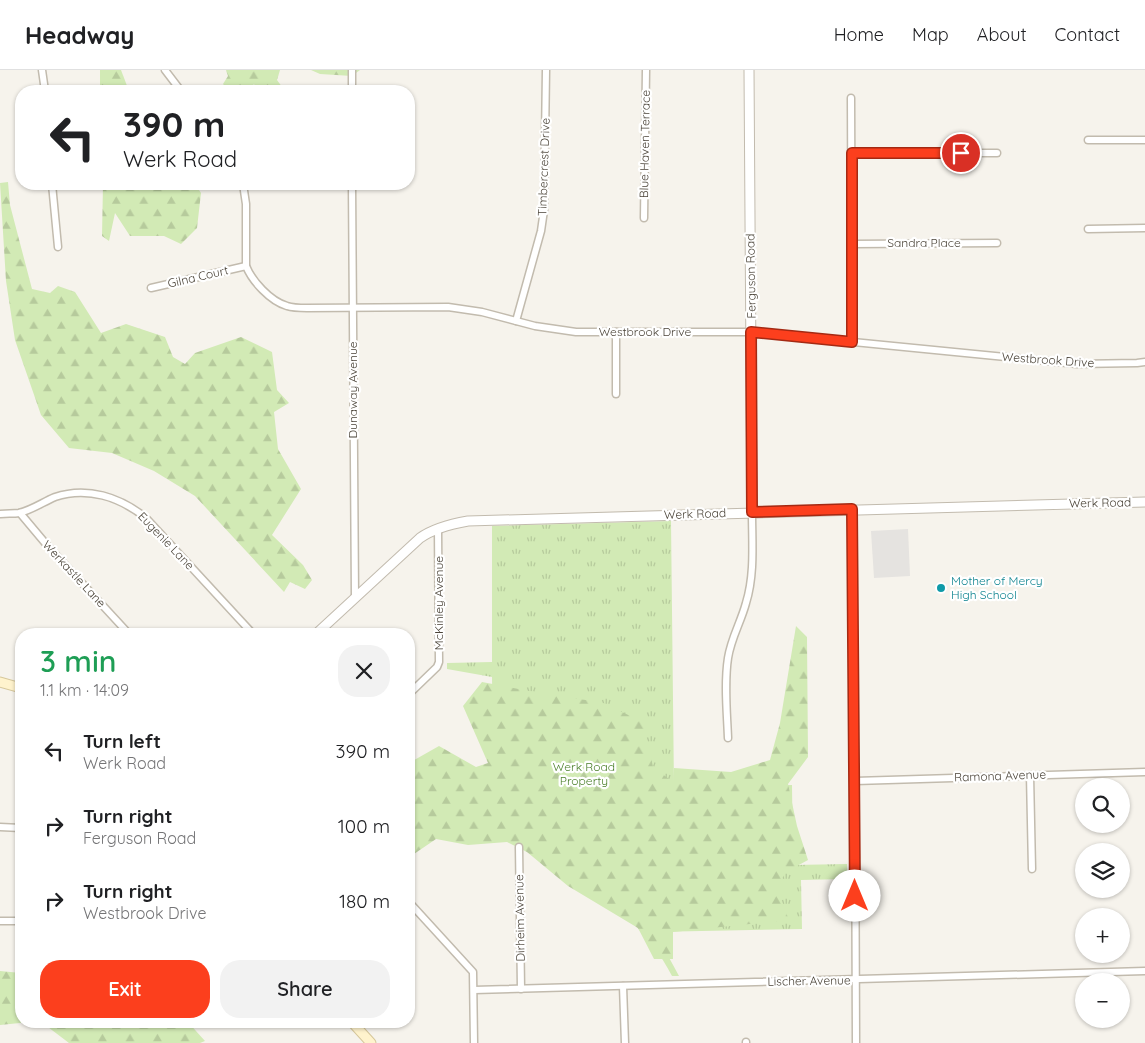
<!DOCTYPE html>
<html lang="en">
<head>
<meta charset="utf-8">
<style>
	body { margin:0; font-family:Quicksand,sans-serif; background:#f2f2f2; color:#202124; height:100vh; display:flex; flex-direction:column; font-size:19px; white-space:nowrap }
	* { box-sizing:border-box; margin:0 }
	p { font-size:16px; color:#757577 }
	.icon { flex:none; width:28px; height:28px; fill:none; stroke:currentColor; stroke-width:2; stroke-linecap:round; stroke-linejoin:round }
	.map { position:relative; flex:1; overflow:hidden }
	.details { position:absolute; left:15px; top:558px; width:400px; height:400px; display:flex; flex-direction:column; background:#fff; border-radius:20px; box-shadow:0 1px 4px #0004 }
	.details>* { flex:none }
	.banner { position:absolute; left:15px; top:15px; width:400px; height:105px; border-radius:20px; box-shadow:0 1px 4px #0004; background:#fff; color:#202124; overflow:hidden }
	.fabs { position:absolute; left:1075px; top:708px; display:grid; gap:10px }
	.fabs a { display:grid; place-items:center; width:55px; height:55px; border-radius:50%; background:#fff; box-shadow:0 1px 4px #0004; font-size:25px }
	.pin { position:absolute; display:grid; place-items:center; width:42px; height:42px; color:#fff; margin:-21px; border:2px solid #fff; border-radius:50%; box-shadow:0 1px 5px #0007 }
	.me { position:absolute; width:55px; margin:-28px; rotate:0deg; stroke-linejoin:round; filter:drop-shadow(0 0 4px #0008) }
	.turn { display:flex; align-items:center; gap:18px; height:105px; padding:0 25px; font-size:22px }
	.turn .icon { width:65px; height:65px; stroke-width:2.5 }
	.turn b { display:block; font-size:35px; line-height:42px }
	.round { display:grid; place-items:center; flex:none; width:52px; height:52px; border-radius:20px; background:#f2f2f2 }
	.headline { display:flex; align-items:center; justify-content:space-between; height:85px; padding:0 25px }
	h1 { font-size:30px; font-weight:600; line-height:38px; color:#1e9e55 }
	.cta { display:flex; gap:10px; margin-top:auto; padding:10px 25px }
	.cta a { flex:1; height:58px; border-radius:20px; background:#fc3f1d; color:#fff; font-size:20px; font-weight:600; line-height:58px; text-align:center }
	.cta a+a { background:#f2f2f2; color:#202124 }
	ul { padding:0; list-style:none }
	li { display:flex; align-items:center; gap:15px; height:75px; padding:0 25px }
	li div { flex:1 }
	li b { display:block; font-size:19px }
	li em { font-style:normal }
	header { display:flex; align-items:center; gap:30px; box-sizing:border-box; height:70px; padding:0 25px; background:#fff; border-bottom:1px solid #e0e0e0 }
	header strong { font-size:24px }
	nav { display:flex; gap:28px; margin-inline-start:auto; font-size:18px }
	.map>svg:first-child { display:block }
	.grass { fill:url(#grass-tufts) }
	.forest { fill:url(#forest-firs) }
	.parking { fill:#e5e3e0 }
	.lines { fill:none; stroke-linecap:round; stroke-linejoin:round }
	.minor-casing { stroke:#c2bbae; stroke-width:9 }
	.tertiary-casing { stroke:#c2bbae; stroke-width:11 }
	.secondary-casing { stroke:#d6c79b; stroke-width:11 }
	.minor { stroke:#fff; stroke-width:6 }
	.tertiary { stroke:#fff; stroke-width:9 }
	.secondary { stroke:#fff3cd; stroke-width:9 }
	.route-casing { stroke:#a42913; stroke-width:12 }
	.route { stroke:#fc3f1d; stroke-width:9 }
	.culture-dot { fill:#0f9aa8; stroke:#fff; stroke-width:2 }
	.labels { text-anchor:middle; stroke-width:4.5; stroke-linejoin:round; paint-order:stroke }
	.street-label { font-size:12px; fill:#4b4439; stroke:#fff }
	.culture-label { font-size:12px; fill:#0d838f; stroke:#fff; text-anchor:start }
	.park-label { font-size:12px; fill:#4a7f2a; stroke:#fff }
</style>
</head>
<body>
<header>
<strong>Headway</strong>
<nav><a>Home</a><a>Map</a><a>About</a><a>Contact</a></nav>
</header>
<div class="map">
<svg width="1145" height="973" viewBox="0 0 1145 973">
	<defs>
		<pattern id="grass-tufts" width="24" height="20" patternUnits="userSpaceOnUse" patternTransform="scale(1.25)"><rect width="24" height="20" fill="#d2eab5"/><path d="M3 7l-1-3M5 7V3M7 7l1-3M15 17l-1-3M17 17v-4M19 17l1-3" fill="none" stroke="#b6ca9c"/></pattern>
		<pattern id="forest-firs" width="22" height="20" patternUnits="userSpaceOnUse" patternTransform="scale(1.25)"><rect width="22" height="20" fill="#d2eab5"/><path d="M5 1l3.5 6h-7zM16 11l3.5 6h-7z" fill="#b6ca9c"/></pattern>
	</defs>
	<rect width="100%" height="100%" fill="#f6f3ec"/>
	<!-- grass -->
	<path class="grass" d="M671,451l3,267 118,-3 1,80 54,-1v15l-46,1 1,49 -150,3 14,20 13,24h-7c-11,-21 -24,-39 -42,-55l-131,-88h-5l-2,-156 -45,-8v-6l45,-1v-136z"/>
	<!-- forest -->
	<g class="forest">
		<path d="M100,0h21l8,21h-29z"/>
		<path d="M226,0h54l-3,10 8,11h-28l-3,-7 -5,7h-20l-6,-7 5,-8z"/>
		<path d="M311,0h49l-8,6 -32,-2z"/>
		<path d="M8,112l2,23 22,84 18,4 8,-7 17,6 26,41 25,-9 39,13 8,20 12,7 10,-11 46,-16 31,15 5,38 12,13 -15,9 4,37 23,40 -29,46 31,30 9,15 -7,9 -15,-7 -6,10 -89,-96 -41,-25 -42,-18 -43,-5 -28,-33 -26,-75 -9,-59 -6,-98z"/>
		<path d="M103,114h92l6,9 -4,35 -16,16 -17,-8h-34l-15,-23 -6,28 -7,-5z"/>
		<path d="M796,556l11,11 1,120 -20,27 9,42 11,34 -22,12 -10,16 13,32 -116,12v27h-19l-16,-31 -70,-42 -41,-34 -20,-10 -39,3 -32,-6 -22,15 -5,-7v-84l30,-17 37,21 12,-4 -25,-57 19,-24 73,14 46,6 42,20 10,45 20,15 1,-14 57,4 39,-12 10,-37z"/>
		<path d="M0,901l21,2v48h166l18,20 -5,2h-131l-29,-22 -40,4z"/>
	</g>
	<!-- parking -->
	<path class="parking" d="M908,459l2,47 -36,2 -3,-47z"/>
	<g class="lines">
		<defs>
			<g id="minor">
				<path d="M42,0l3,21"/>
				<path d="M165,0l16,21"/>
				<path d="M352,21v-21"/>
				<path d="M851,28l1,244"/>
				<path d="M1088,70h57"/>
				<path d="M852,83h145"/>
				<path d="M52,114l6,63"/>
				<path d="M243,114l3,20v62c6,15 24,35 41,40 6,2 13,2 20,2l141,-1 34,5 53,14 41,6h175l326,32 60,-1 8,-1"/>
				<path d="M352,114l3,413"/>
				<path d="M644,148l2,-148"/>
				<path d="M1088,159l57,-1"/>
				<path d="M852,174l145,-1"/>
				<path d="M151,218l95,-22"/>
				<path d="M516,251l25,-90 3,-21 2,-140"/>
				<path d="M616,262v62"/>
				<path d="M852,439l3,272 1,262"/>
				<path d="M20,443l26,31 83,90"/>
				<path d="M0,444c6,-1 13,0 19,-1 13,-3 24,-11 36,-16 32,-11 65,0 91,21l107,116"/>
				<path d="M409,624l28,-27 2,-5 -1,-133"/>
				<path d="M728,668c-1,-26 -4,-54 0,-80 3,-20 13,-36 18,-55 9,-29 6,-61 6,-91"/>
				<path d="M1030,705l2,94"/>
				<path d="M855,711l290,-9"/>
				<path d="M0,757l21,1"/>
				<path d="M519,777l2,142"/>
				<path d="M409,832l64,70 1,71"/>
				<path d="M0,851h21"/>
				<path d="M623,916l2,57"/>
				<path d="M474,920l671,-19"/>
				<path d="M746,973v-1"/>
			</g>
			<g id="tertiary">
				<path d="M749,0l3,442"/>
				<path d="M316,564l104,-96c14,-10 31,-14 48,-17l677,-19"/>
			</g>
			<g id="secondary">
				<path d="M0,612l21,6"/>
				<path d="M351,951l20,22"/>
			</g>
		</defs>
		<!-- minor casing -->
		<use href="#minor" class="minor-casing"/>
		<!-- tertiary casing -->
		<use href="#tertiary" class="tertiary-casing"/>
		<!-- secondary casing -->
		<use href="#secondary" class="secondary-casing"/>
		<!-- minor -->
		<use href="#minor" class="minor"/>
		<!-- tertiary -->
		<use href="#tertiary" class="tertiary"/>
		<!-- secondary -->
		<use href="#secondary" class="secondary"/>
	</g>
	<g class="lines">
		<defs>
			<path id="route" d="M855,826l-3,-387 -100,3 -1,-180 101,10v-189h109"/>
		</defs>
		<!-- route casing -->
		<use href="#route" class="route-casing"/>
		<!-- route -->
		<use href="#route" class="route"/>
	</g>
	<!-- markers -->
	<circle class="culture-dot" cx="941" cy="518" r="5"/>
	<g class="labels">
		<!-- street labels -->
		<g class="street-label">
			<text transform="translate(645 74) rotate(-89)" y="4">Blue Haven Terrace</text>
			<text transform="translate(544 97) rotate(-88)" y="4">Timbercrest Drive</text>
			<text x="924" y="177">Sandra Place</text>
			<text transform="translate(751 206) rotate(-91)" y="4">Ferguson Road</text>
			<text transform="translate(198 207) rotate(-13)" y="4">Gilna Court</text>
			<text x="645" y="266">Westbrook Drive</text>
			<text transform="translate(1048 290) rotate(4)" y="4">Westbrook Drive</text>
			<text transform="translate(353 320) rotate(-90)" y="4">Dunaway Avenue</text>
			<text transform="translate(1100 433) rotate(-1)" y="4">Werk Road</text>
			<text transform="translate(695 444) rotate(-2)" y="4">Werk Road</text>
			<text transform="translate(166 471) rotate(46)" y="4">Eugenie Lane</text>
			<text transform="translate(74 504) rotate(47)" y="4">Werkastle Lane</text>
			<text transform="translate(439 533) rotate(-90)" y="4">McKinley Avenue</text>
			<text transform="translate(1000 706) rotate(-2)" y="4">Ramona Avenue</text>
			<text transform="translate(520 848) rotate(-91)" y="4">Dirheim Avenue</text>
			<text transform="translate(809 911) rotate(-1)" y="4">Lischer Avenue</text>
		</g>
		<!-- culture labels -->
		<g class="culture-label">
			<text x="951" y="515">Mother of Mercy<tspan x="951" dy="14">High School</tspan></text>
		</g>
		<!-- park labels -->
		<g class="park-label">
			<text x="584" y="701">Werk Road<tspan x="584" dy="14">Property</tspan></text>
		</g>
	</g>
</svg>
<div class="fabs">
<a><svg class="icon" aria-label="search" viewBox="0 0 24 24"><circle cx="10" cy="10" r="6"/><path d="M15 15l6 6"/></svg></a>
<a><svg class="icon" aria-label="layers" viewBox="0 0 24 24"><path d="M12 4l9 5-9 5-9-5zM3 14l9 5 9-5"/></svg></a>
<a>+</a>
<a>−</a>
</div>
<div class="pin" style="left:961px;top:83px;background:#d93025"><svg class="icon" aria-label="arrive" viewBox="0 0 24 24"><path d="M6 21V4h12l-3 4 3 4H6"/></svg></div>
<svg class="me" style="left:855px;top:826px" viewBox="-20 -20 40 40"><circle r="19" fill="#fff"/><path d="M0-13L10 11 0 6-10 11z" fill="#fc3f1d"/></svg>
<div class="banner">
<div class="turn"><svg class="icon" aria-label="left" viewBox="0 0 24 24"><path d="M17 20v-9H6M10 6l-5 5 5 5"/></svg><div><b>390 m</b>Werk Road</div></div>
</div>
<section class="details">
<div class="headline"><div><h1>3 min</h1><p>1.1 km · 14:09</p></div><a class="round"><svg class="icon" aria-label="close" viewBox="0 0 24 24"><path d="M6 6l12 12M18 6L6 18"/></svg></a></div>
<ul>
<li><svg class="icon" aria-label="left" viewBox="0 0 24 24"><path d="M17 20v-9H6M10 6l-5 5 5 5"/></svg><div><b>Turn left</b><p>Werk Road</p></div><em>390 m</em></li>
<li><svg class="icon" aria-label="right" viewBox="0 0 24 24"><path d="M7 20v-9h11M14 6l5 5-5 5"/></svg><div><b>Turn right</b><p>Ferguson Road</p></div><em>100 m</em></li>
<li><svg class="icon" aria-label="right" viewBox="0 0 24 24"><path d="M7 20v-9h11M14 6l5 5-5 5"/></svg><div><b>Turn right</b><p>Westbrook Drive</p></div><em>180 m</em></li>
</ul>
<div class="cta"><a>Exit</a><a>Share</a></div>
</section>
</div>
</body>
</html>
